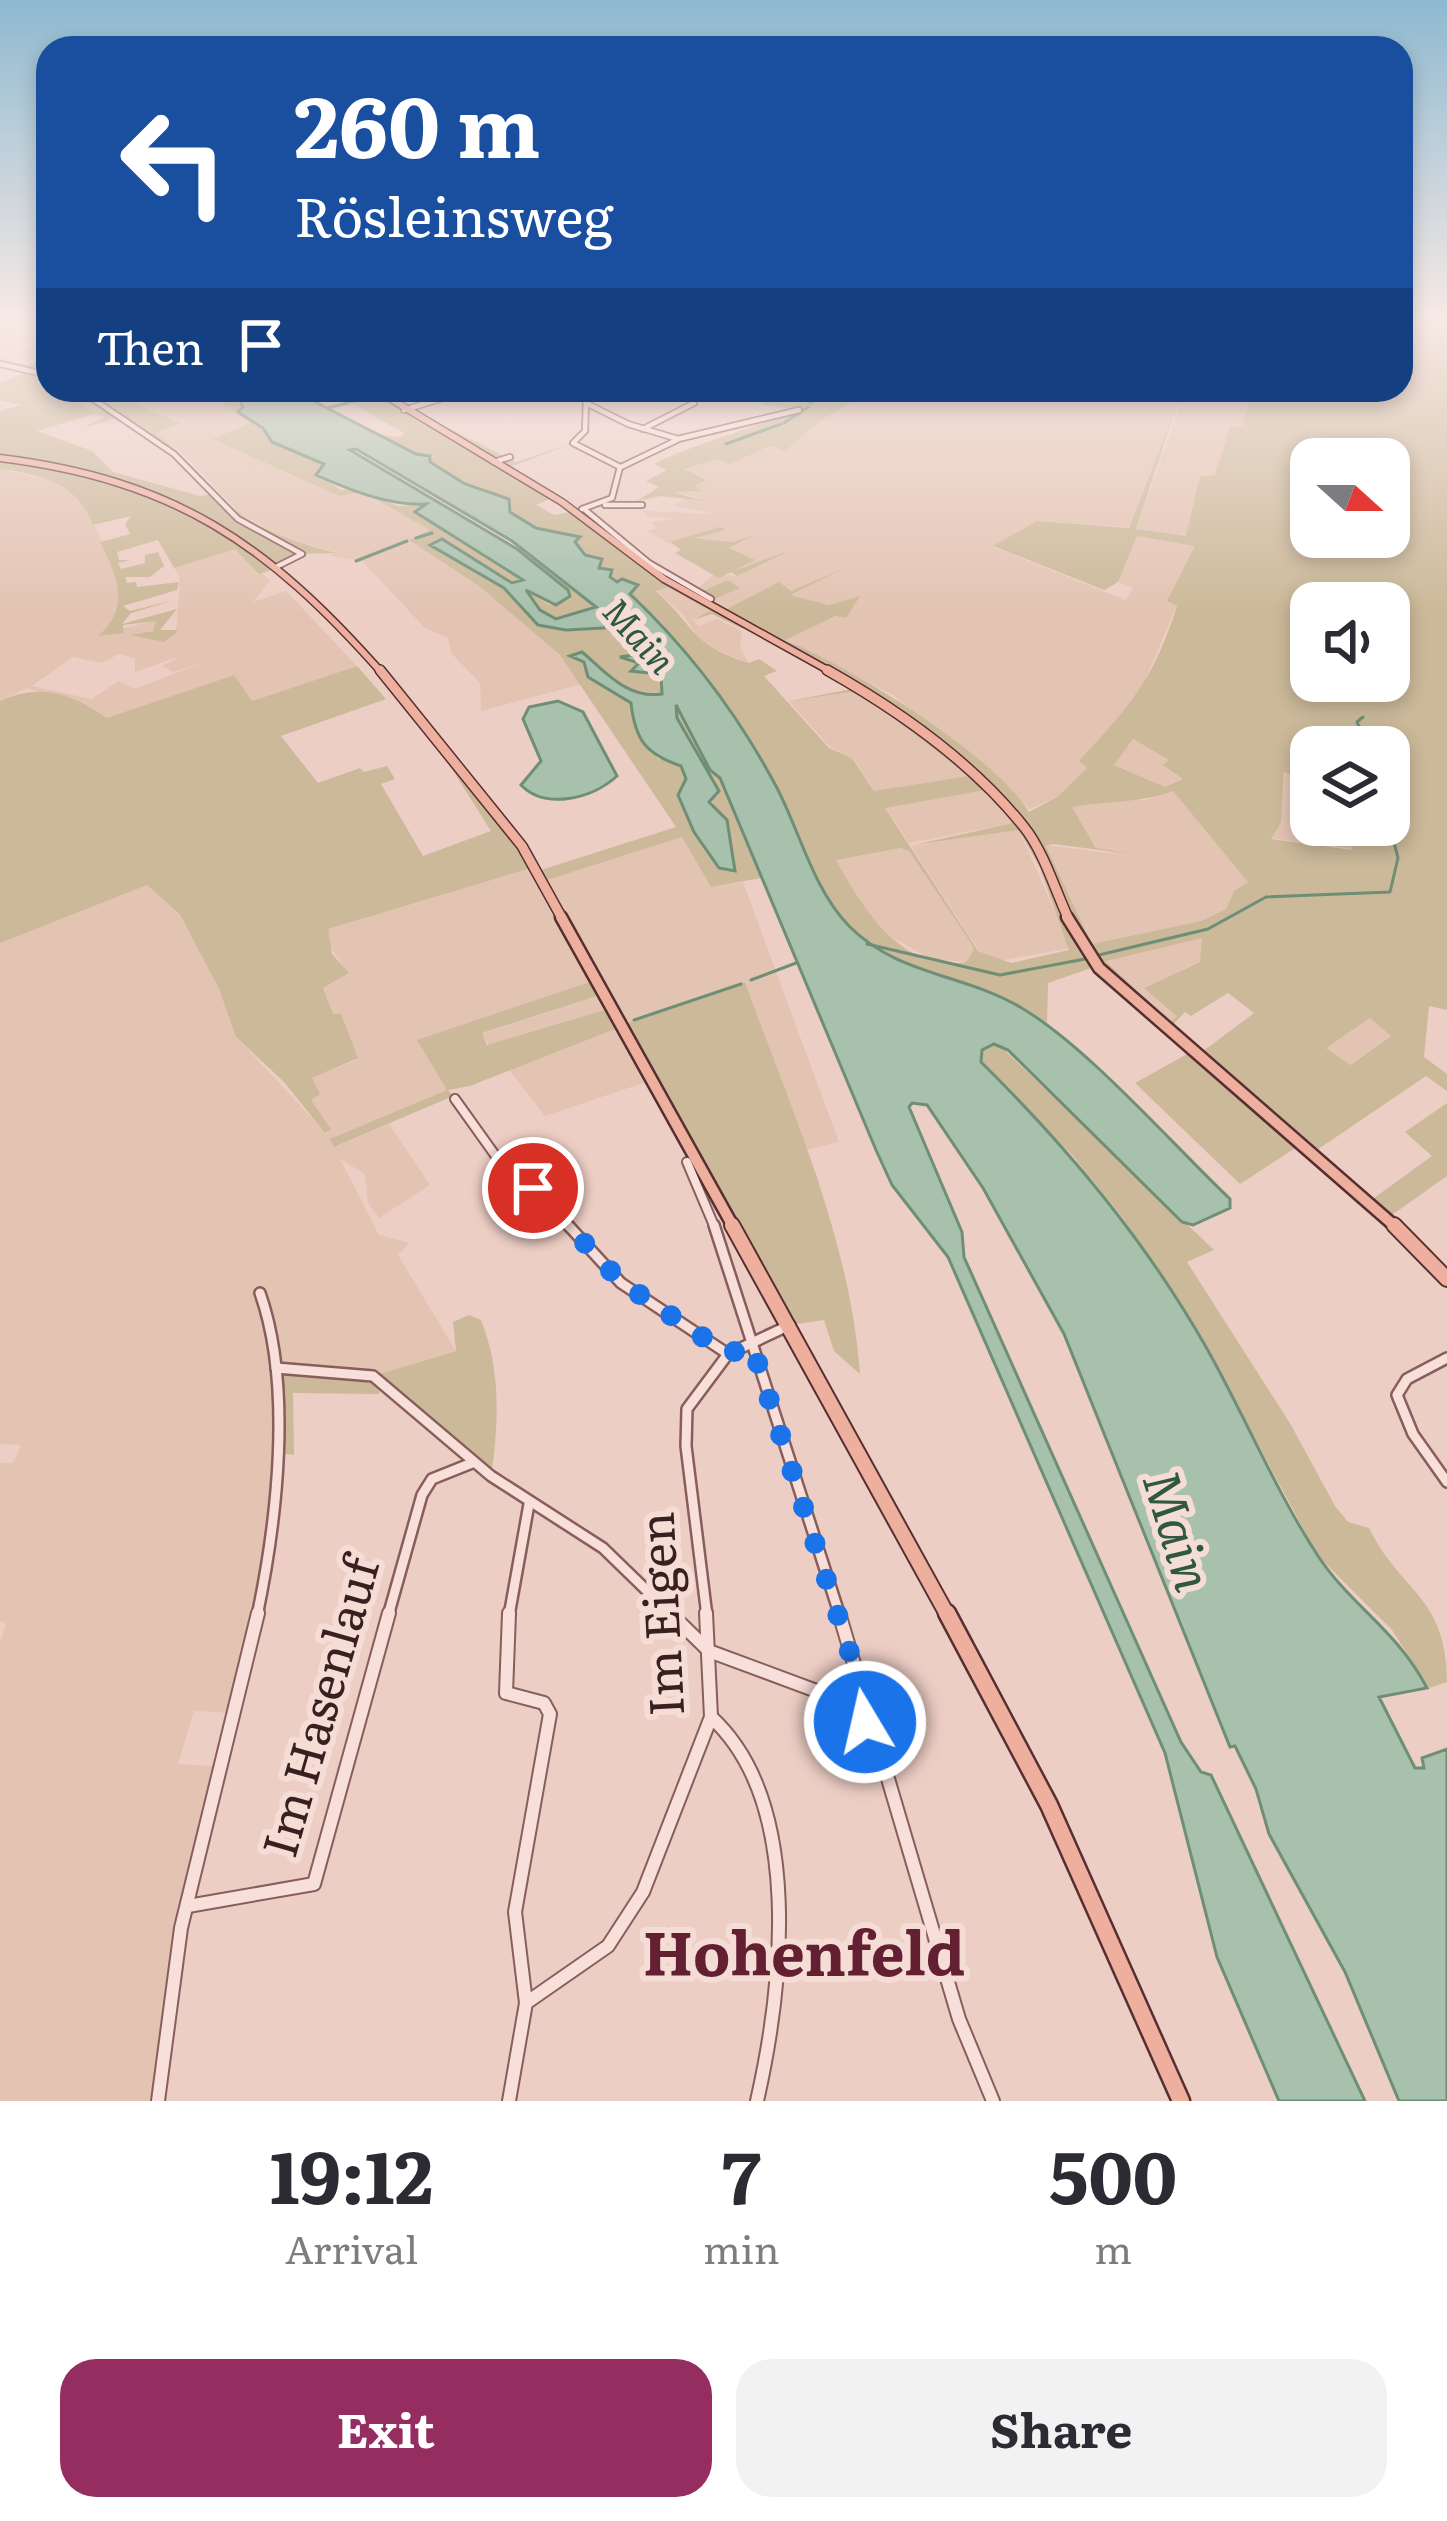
<!DOCTYPE html>
<html lang="en">
<head>
<meta charset="utf-8">
<style>
	body { margin:0; font-family:Literata,serif; background:#f2f2f3; color:#2b2b33; height:100vh; display:flex; flex-direction:column; font-size:45px; white-space:nowrap }
	* { box-sizing:border-box; margin:0 }
	p { font-size:39px; color:#7c7c81 }
	.icon { flex:none; width:66px; height:66px; fill:none; stroke:currentColor; stroke-width:2; stroke-linecap:round; stroke-linejoin:round }
	.map { position:relative; height:2101px; overflow:hidden }
	.side { display:flex; flex-direction:column; background:#fff; flex:1 }
	.side>* { flex:none }
	.guide { position:absolute; left:36px; top:36px; width:1377px; height:366px; border-radius:36px; box-shadow:0 6px 18px #0003; background:#1a4fa0; color:#fff; overflow:hidden }
	.needle { width:78px; rotate:111deg }
	.tools { position:absolute; left:1290px; top:438px; display:grid; gap:24px }
	.tools a { display:grid; place-items:center; width:120px; height:120px; border-radius:24px; background:#fff; box-shadow:0 6px 18px #0003; font-size:60px }
	.pin { position:absolute; display:grid; place-items:center; width:102px; height:102px; color:#fff; margin:-51px; border:6px solid #fff; border-radius:50%; box-shadow:0 3px 12px #0007 }
	.me { position:absolute; width:132px; margin:-66px; rotate:351deg; stroke-linejoin:round; filter:drop-shadow(0 0 9px #0008) }
	.turn { display:flex; align-items:center; gap:42px; height:252px; padding:0 60px; font-size:54px }
	.turn .icon { width:156px; height:156px; stroke-width:2.5 }
	.turn b { display:block; font-size:84px; line-height:102px }
	.then { display:flex; align-items:center; height:114px; padding:0 60px; background:#0003; gap:24px; font-size:45px }
	.eta { display:flex; justify-content:space-evenly; align-items:center; height:204px; text-align:center }
	.eta b { font-size:72px; font-weight:700; line-height:84px }
	.primary-button { display:flex; gap:24px; margin-top:auto; padding:24px 60px }
	.primary-button a { flex:1; height:138px; border-radius:36px; background:#962d61; color:#fff; font-size:48px; font-weight:700; line-height:138px; text-align:center }
	.primary-button a+a { background:#f2f2f3; color:#2b2b33 }
	.map>svg:first-child { display:block }
	.farmland { fill:#e3c4b3; fill-rule:evenodd }
	.green { fill:#cbb999; fill-rule:evenodd }
	.water { fill:#a7c1ad; stroke:#6e8f76; stroke-width:3; fill-rule:evenodd }
	.lines { fill:none; stroke-linecap:round; stroke-linejoin:round }
	.stream { stroke:#6e8f76; stroke-width:3 }
	.minor-far3-casing { stroke:#885e5c; stroke-width:8 }
	.minor-far2-casing { stroke:#885e5c; stroke-width:12 }
	.minor-far1-casing { stroke:#885e5c; stroke-width:14 }
	.minor-casing { stroke:#885e5c; stroke-width:16 }
	.major-far4-casing { stroke:#563030; stroke-width:9 }
	.major-far3-casing { stroke:#563030; stroke-width:12 }
	.major-far2-casing { stroke:#563030; stroke-width:15 }
	.major-far1-casing { stroke:#563030; stroke-width:18 }
	.major-casing { stroke:#563030; stroke-width:21 }
	.minor-far3 { stroke:#f8dfd9; stroke-width:4.5 }
	.minor-far2 { stroke:#f8dfd9; stroke-width:8 }
	.minor-far1 { stroke:#f8dfd9; stroke-width:9 }
	.minor { stroke:#f8dfd9; stroke-width:12 }
	.major-far4 { stroke:#efaf9f; stroke-width:6 }
	.major-far3 { stroke:#efaf9f; stroke-width:9 }
	.major-far2 { stroke:#efaf9f; stroke-width:10 }
	.major-far1 { stroke:#efaf9f; stroke-width:14 }
	.major { stroke:#efaf9f; stroke-width:16 }
	.route { stroke:#1a73e8; stroke-width:21; stroke-dasharray:0 37.8 }
	.labels { text-anchor:middle; stroke-width:12; stroke-linejoin:round; paint-order:stroke }
	.far-water-label { font-size:36px; font-style:italic; fill:#2f5841; stroke:#f5dcd5 }
	.near-street-label { font-size:48px; fill:#391f1f; stroke:#f5dcd5 }
	.near-water-label { font-size:51px; font-style:italic; fill:#2f5841; stroke:#f5dcd5 }
	.near-district-label { font-size:60px; font-weight:bold; fill:#642033; stroke:#f5dcd5 }
</style>
</head>
<body>
<div class="map">
<svg width="1447" height="2101" viewBox="0 0 1447 2101">
	<rect width="100%" height="100%" fill="#edcec5"/>
	<!-- farmland -->
	<g class="farmland">
		<path d="M88,390l134,3 1,12 28,19 -36,14 124,58 24,-4 51,24 17,14 -21,10 69,46 81,69 22,29 -101,27 -1,-28 -29,-30 -3,-15 -24,-11 -62,-66 -32,-5 5,-4 -57,-17 -37,-21 -60,-62 -27,-19 25,-8 -71,-16 -13,4 -19,-11 21,-5z"/>
		<path d="M875,390h306l-52,137 -91,-6 -45,26 132,53 8,-12 -15,-6 19,-46 59,9 -28,55 9,5 -37,87 -24,33 -32,30 -4,7 8,5 -31,30 -27,12 -137,-114 -108,-56 52,-23 9,2 13,-22 -30,9 -40,-10 13,-7 -74,21 -16,-10 27,-12 -11,-7 -24,11 -5,-4 14,-12 24,1 24,-12 -32,4 -1,-20 26,-14 -22,8 -38,-5 26,-10 -52,16 -21,-12 10,-3 -6,-6 27,-4 -30,-1 -5,-6 73,3 -41,-8 7,-7 20,-1 -33,-6 26,-1 -14,-21 37,-11 12,5 40,-18 15,5 39,-32z"/>
		<path d="M1185,390h69l-13,38 -12,-1 -14,48 -13,-1 -16,62 -50,-6z"/>
		<path d="M0,469l53,12 31,20 37,85 -6,33 -15,15 57,-14 -4,11 -18,4 30,7 11,-8 4,-57 -6,-9 61,-20 35,33 -17,21 33,-11 71,75 -106,35 -17,-26 -128,44 -79,-31 -27,13zM119,654l16,5v13l46,-16 -19,10 11,6 31,-10 -70,27 -15,-8 -28,18 -59,-13 41,-29 29,6z"/>
		<path d="M668,587l42,24 -18,8 6,7 19,-7 25,12 -2,17 9,15 -46,-18 -20,-31 -27,-24z"/>
		<path d="M858,691l37,24 75,61 -95,15 -22,-33 -23,-11 -41,-46z"/>
		<path d="M1133,739l38,22 13,17 -19,9 -52,-23z"/>
		<path d="M1285,772l26,11v42h37l6,24 -84,-11 11,-16z"/>
		<path d="M985,790l29,33 -105,20 -24,-36z"/>
		<path d="M1173,790l76,92 -17,12 -6,15 -25,12 -109,23 -46,-99 71,9 -20,-6 -26,-41 59,-11 14,5z"/>
		<path d="M1019,830l52,118 -73,13 -19,-10 -68,-105z"/>
		<path d="M682,837l29,50 32,-5 96,260 -33,8 -61,-168 -119,42 29,55 -110,37 -64,-82 125,-40 -188,46 29,50 -112,57 54,-23 41,61 -51,33 -11,-15 -3,-29 -25,-15 39,76 31,8 -12,12 58,96 -83,25 -97,-8v107l-37,238 -45,-2 -16,53 47,3 -57,211 -10,123h-158v-458l6,-19 -6,-3v-158h13l8,-18 -21,-1v-516l147,-43 33,31 39,73 17,48 89,95 5,-4 -20,-29 1,-21 45,-18 -14,-43 -9,-2 -10,-27 25,-14 -28,-43 215,-64 9,14z"/>
		<path d="M900,848l9,3 62,92 3,7 -8,12 -35,-3 -38,-21 -32,-32 -26,-47z"/>
		<path d="M1202,937l-1,24 -57,27 33,30 -8,4 -63,-62z"/>
		<path d="M1369,1018l22,17 -42,30 -24,-18z"/>
	</g>
	<!-- green -->
	<g class="green">
		<path d="M1401,319h46v691l-18,-4 -5,51 23,17v17l-21,-15 -112,76 -116,-97 56,-42 -26,-20 -37,23 -6,-4 -17,18 -77,-75 -71,-141 -5,1 82,151 -49,17 -1,42c-63,-42 -140,-46 -196,-98 -37,-34 -52,-94 -74,-137 -38,-78 -89,-138 -147,-196l6,-8 -5,-5 -13,1 -27,-20 9,-4 -17,-2 -9,-15 -55,-21 -38,-33 -16,-3 -35,-22 3,-6 -17,-2 -37,-19 22,2 3,-4 -53,-30 25,-9 51,32 -14,-16 103,52 57,-19 -65,25 46,29 -18,8 18,10 20,-4 69,56 58,29 4,-2 -8,-6 8,2 23,-10 12,8 -28,12 15,9 52,-27 12,9 52,-22 -53,26 39,10 31,-9 -14,22 -10,-2 -51,24c66,27 207,113 244,172l28,-15 30,-29 -8,-7c52,-56 75,-82 98,-155l-10,-5 28,-55 -58,-10 -19,46 -14,8 -111,-44 44,-25 92,7 53,-138 -46,139 50,7 14,-60 15,-1 15,-49 11,1 13,-37h147zM1311,459h78v78h-78zM668,587l42,24 -18,9 20,-6 31,15 5,-3 104,63 -63,12 69,-10 111,85 -95,15 -22,-33 -23,-10 -65,-72 13,-5 -18,-12 -10,4c-58,-18 -52,-34 -93,-72zM1311,603h78v78h-78zM1133,739l36,21 -6,5 20,14 -18,8 -51,-22zM1311,747h78v78h-41l4,25 -81,-11 10,-17 3,-50 27,11zM985,790l28,33 -100,22 106,-15 21,38 29,82 -58,13 -33,-12 -93,-143zM1173,791l75,91 -14,9 -8,18 -25,12 -109,23 -46,-98 7,-2 79,10 -36,-6 -24,-41c35,-6 69,-4 101,-16zM900,848l9,3 62,92 3,7 -8,12c-63,12 -105,-56 -130,-102zM1202,938l-2,24 -56,26 33,29 -7,5 -64,-61zM1370,1018l21,18 -41,29 -24,-17z"/>
		<path d="M18,350l30,1v11l-8,1 8,5v22h21l-12,4 8,4 23,-8 10,8 -21,4 18,11 12,-4 -11,-8 20,-6 65,29 -26,9c30,22 50,50 77,74 28,25 69,36 105,46l-35,1 -9,9 -34,11 -24,-25 -61,19 -16,-28 -41,12 2,8h11l-12,3 3,6 24,-6v-8l13,-3 6,14 -14,11h-25l2,6 9,-1 1,5 42,-5 -2,8 -54,16 7,5 45,-11 -44,13 -9,11 55,-15 -17,21h17l-1,4 -12,8 -33,-7 22,-4 3,-10 -33,4 1,8 -26,3c33,-29 20,-59 2,-94l30,-8 -5,-10 6,-8 -38,9c-16,-42 -50,-50 -93,-56v-58l21,-6 -21,-5v-17l29,-12 -29,-7v-6l28,7 15,-7zM94,414l11,3 -25,12 39,-12 63,44 29,33 -11,2 -87,-24 -21,-21 -55,-20z"/>
		<path d="M202,390l60,5 -24,2 6,10 -5,5 24,16 9,14 52,22 -8,9 25,17 14,-1 -23,-18 66,14 -39,5 39,16 28,-2 -10,8 108,68 -13,3 -69,-44 -11,6 73,43 34,36 83,3 25,27 -6,9 5,5 7,-4 9,11 2,19 -36,-5 -44,-37 -13,4 14,6 4,15 43,26 26,55 24,8 6,13 -8,16 35,11 -4,-10 8,-5 -41,-73 -1,-15 34,67 10,8 41,100 -50,9 -29,-50 -138,44 -6,-10 138,-44 -116,-172 -81,-69 -70,-46 21,-10 -67,-38 -24,4 -126,-57 37,-16 -27,-18 -1,-12z"/>
		<path d="M765,390h109l-51,29 -38,32 -15,-5 -40,18 -12,-5 -34,10 22,11 -12,6 7,5 -30,1 34,9 -44,-5 -24,5 22,-14 -13,-6 21,-11 -13,-6c45,-22 94,-33 140,-54l-32,-6 -3,-7 13,-4z"/>
		<path d="M720,527l5,3 -30,8 37,4 22,-7 -25,13 26,12 -22,11 58,-21 -54,26 -6,-4 -12,6 -44,-25 6,-3 -11,-8z"/>
		<path d="M534,558l62,49 -40,12 -16,-9 -14,-20 24,15 17,-6 -39,-39z"/>
		<path d="M357,666l29,33 -105,37 37,47 42,-15 4,4 23,-6 8,13 -14,5 42,72 68,-25 -51,-81 95,117 -207,62 4,25 17,19 -26,15 10,26h8l17,44 -46,20 8,16 -9,6 20,29 -6,4 -41,-51 -48,-45 -17,-48 -39,-74 -33,-30 -147,58v-242c42,-20 75,-5 107,17l127,-43 18,26z"/>
		<path d="M599,979l8,14 -125,40 5,12 128,-38 10,17 120,-42c46,128 105,255 115,392l-26,-23 -10,-31 -34,5 -165,-300 -155,61 -22,4 5,6 -119,51 -4,-8 117,-49 -30,-50z"/>
		<path d="M998,1044l216,206 -27,12 104,163 44,81 13,16 21,6c31,64 78,68 78,154l-18,6 -37,-58 -74,-74 -115,-214 -81,-125 -49,-61 -92,-94 1,-12z"/>
		<path d="M1189,1053l111,92 -60,39 -105,-101z"/>
		<path d="M1447,1103v73l-58,41 -19,-16 62,-45 -27,-24z"/>
		<path d="M469,1315l12,5c20,49 18,105 10,156l-110,-93 -2,11 -86,-1 1,62 -18,-2v-85l97,8 83,-25 -3,-29z"/>
	</g>
	<!-- water -->
	<g class="water">
		<path d="M247,390h45l124,64 14,2v6l35,22 44,15 1,13 26,16 44,9 -5,5 10,13 17,4 -3,9 13,2 -2,7 7,5 5,-3 16,6 -8,9c57,54 108,120 147,194 23,44 36,101 72,138 48,49 115,48 171,81 67,39 151,136 210,192v9l-37,17 -11,-3 -174,-172 -14,-6 -12,6 -1,12c88,87 164,178 225,285 39,69 69,143 112,209 34,51 78,73 109,132l-48,9 36,71h9l-2,-10 25,-9v352h-48l-54,-129 -76,-138 -13,-45 -21,-43 -5,1 -166,-413 -81,-146 -56,-83 -15,-2 -3,4 53,125 2,25 217,485 20,30 10,3 154,326h-86l-62,-144 -52,-204 -217,-496 -56,-72 -16,-35 -156,-372 -10,-8 -34,-65 1,13 42,73 -10,11 18,18 8,51 -16,-3 -25,-36 -16,-37 8,-16 -5,-13c-36,-12 -46,-27 -50,-63l-43,-26 -4,-15 -14,-6 12,-4c25,21 45,47 80,42l-1,-19 -12,-12 1,10 -19,-2 8,-8 -19,-6 25,-4 -24,-26 -55,3 -28,-5 -34,-37 -74,-43 12,-6 70,44 11,-3 -108,-68 11,-8c-37,2 -76,-14 -110,-29l8,-11 -52,-22 -9,-14 -25,-16 5,-5 -5,-10 22,-1zM356,449l156,92 84,66 -40,12 -16,-9 -14,-20 30,15 14,-9 -2,-6 -51,-41 -167,-99z"/>
		<path d="M558,701l25,11 34,64c-25,23 -72,34 -96,9l20,-24 -18,-42 6,-12z"/>
	</g>
	<g class="lines">
		<!-- stream -->
		<g class="stream">
			<path d="M351,402l24,-8"/>
			<path d="M810,403l23,-13"/>
			<path d="M327,408l21,-5"/>
			<path d="M784,423l24,-16"/>
			<path d="M726,444l55,-20"/>
			<path d="M416,538l16,-5"/>
			<path d="M356,561l51,-20"/>
			<path d="M1363,717l-6,5 11,25"/>
			<path d="M867,944l133,31 85,-16"/>
			<path d="M1099,955l109,-26 58,-32 124,-5 8,-34 -9,-35"/>
			<path d="M751,980l45,-17"/>
			<path d="M634,1020l107,-36"/>
		</g>
		<defs>
			<g id="minor-far3">
				<path d="M0,364l48,11"/>
				<path d="M80,390l94,64 64,65 64,35 -26,13"/>
				<path d="M572,390h38"/>
				<path d="M584,394l2,9 42,21 50,15 121,-29"/>
				<path d="M586,403l-1,28 -12,12 47,24"/>
				<path d="M404,410l65,-20"/>
				<path d="M643,429l51,-26"/>
				<path d="M494,462l16,-5"/>
				<path d="M621,467l56,-27"/>
				<path d="M605,505h37"/>
				<path d="M582,509l30,-11 8,-31"/>
				<path d="M584,509l65,54 62,36"/>
			</g>
			<g id="minor-far2">
				<path d="M455,1099l45,63 70,66"/>
				<path d="M687,1162l28,66"/>
			</g>
			<g id="minor-far1">
				<path d="M568,1225l53,58 107,71"/>
				<path d="M714,1225l126,391"/>
				<path d="M1447,1358l-40,21 -10,16 16,39 34,48"/>
				<path d="M276,1368l97,8 118,100 112,72 70,68"/>
				<path d="M257,1616c20,-95 36,-230 3,-323"/>
				<path d="M388,1616l34,-121 10,-16 40,-16"/>
				<path d="M509,1616l20,-112"/>
				<path d="M707,1616l-21,-170 1,-37 41,-55 62,-29"/>
			</g>
			<g id="minor">
				<path d="M509,1613l-3,80 38,10 6,11 -35,198 11,91"/>
				<path d="M670,1613l39,38 132,49 32,26"/>
				<path d="M839,1613l120,406 34,82"/>
				<path d="M711,1717c94,86 71,273 46,384"/>
				<path d="M188,1906l126,-22 75,-271"/>
				<path d="M158,2101l23,-173 77,-315"/>
				<path d="M509,2101l17,-98 82,-57 35,-54 68,-175 -5,-104"/>
			</g>
			<g id="major-far4">
				<path d="M376,390l186,112 102,77 169,94"/>
				<path d="M0,458c175,22 267,85 382,215"/>
			</g>
			<g id="major-far3">
				<path d="M380,670l142,176 41,74"/>
				<path d="M827,670c71,40 146,93 197,157 20,25 31,63 45,93"/>
			</g>
			<g id="major-far2">
				<path d="M561,917l173,311"/>
				<path d="M1067,917l32,51 298,260"/>
			</g>
			<g id="major-far1">
				<path d="M732,1225l216,391"/>
				<path d="M1394,1225l53,54"/>
			</g>
			<path id="major" d="M947,1613l102,192 132,296"/>
		</defs>
		<!-- minor-far3 casing -->
		<use href="#minor-far3" class="minor-far3-casing"/>
		<!-- minor-far2 casing -->
		<use href="#minor-far2" class="minor-far2-casing"/>
		<!-- minor-far1 casing -->
		<use href="#minor-far1" class="minor-far1-casing"/>
		<!-- minor casing -->
		<use href="#minor" class="minor-casing"/>
		<!-- major-far4 casing -->
		<use href="#major-far4" class="major-far4-casing"/>
		<!-- major-far3 casing -->
		<use href="#major-far3" class="major-far3-casing"/>
		<!-- major-far2 casing -->
		<use href="#major-far2" class="major-far2-casing"/>
		<!-- major-far1 casing -->
		<use href="#major-far1" class="major-far1-casing"/>
		<!-- major casing -->
		<use href="#major" class="major-casing"/>
		<!-- minor-far3 -->
		<use href="#minor-far3" class="minor-far3"/>
		<!-- minor-far2 -->
		<use href="#minor-far2" class="minor-far2"/>
		<!-- minor-far1 -->
		<use href="#minor-far1" class="minor-far1"/>
		<!-- minor -->
		<use href="#minor" class="minor"/>
		<!-- major-far4 -->
		<use href="#major-far4" class="major-far4"/>
		<!-- major-far3 -->
		<use href="#major-far3" class="major-far3"/>
		<!-- major-far2 -->
		<use href="#major-far2" class="major-far2"/>
		<!-- major-far1 -->
		<use href="#major-far1" class="major-far1"/>
		<!-- major -->
		<use href="#major" class="major"/>
	</g>
	<!-- sky -->
	<linearGradient id="sky" x2="0" y2="1"><stop stop-color="#8eb9d0"/><stop offset="0.52" stop-color="#f7e9e5"/><stop offset="1" stop-color="#f7e9e5" stop-opacity="0"/></linearGradient>
	<rect width="1447" height="613" fill="url(#sky)"/>
	<g class="lines">
		<!-- route -->
		<path class="route" d="M533,1188l88,94 107,72 24,-9 121,381 -8,-4"/>
	</g>
	<g class="labels">
		<!-- far-water labels -->
		<g class="far-water-label">
			<text transform="translate(639 636) rotate(48)" y="13">Main</text>
		</g>
		<!-- near-street labels -->
		<g class="near-street-label">
			<text transform="translate(662 1614) rotate(-93)" y="17">Im Eigen</text>
			<text transform="translate(321 1707) rotate(-74)" y="17">Im Hasenlauf</text>
		</g>
		<!-- near-water labels -->
		<g class="near-water-label">
			<text transform="translate(1177 1531) rotate(73)" y="18">Main</text>
		</g>
		<!-- near-district labels -->
		<g class="near-district-label">
			<text x="804" y="1976">Hohenfeld</text>
		</g>
	</g>
</svg>
<div class="tools">
<a><svg class="needle" viewBox="-14 -14 28 28"><path d="M0-13l5 13h-10z" fill="#e53935"/><path d="M0 13l5-13h-10z" fill="#7c7c81"/></svg></a>
<a><svg class="icon" aria-label="sound" viewBox="0 0 24 24"><path d="M4 9h4l5-4v14l-5-4H4zM17 9q2 3 0 6"/></svg></a>
<a><svg class="icon" aria-label="layers" viewBox="0 0 24 24"><path d="M12 4l9 5-9 5-9-5zM3 14l9 5 9-5"/></svg></a>
</div>
<div class="pin" style="left:533px;top:1188px;background:#d93025"><svg class="icon" aria-label="arrive" viewBox="0 0 24 24"><path d="M6 21V4h12l-3 4 3 4H6"/></svg></div>
<svg class="me" style="left:865px;top:1722px" viewBox="-20 -20 40 40"><circle r="17" fill="#1a73e8" stroke="#fff" stroke-width="3"/><path d="M0-11L8 9 0 5-8 9z" fill="#fff"/></svg>
<div class="guide">
<div class="turn"><svg class="icon" aria-label="left" viewBox="0 0 24 24"><path d="M17 20v-9H6M10 6l-5 5 5 5"/></svg><div><b>260 m</b>Rösleinsweg</div></div>
<div class="then">Then<svg class="icon" aria-label="arrive" viewBox="0 0 24 24"><path d="M6 21V4h12l-3 4 3 4H6"/></svg></div>
</div>
</div>
<section class="side">
<div class="eta">
<div><b>19:12</b><p>Arrival</p></div>
<div><b>7</b><p>min</p></div>
<div><b>500</b><p>m</p></div>
</div>
<div class="primary-button"><a>Exit</a><a>Share</a></div>
</section>
</body>
</html>
